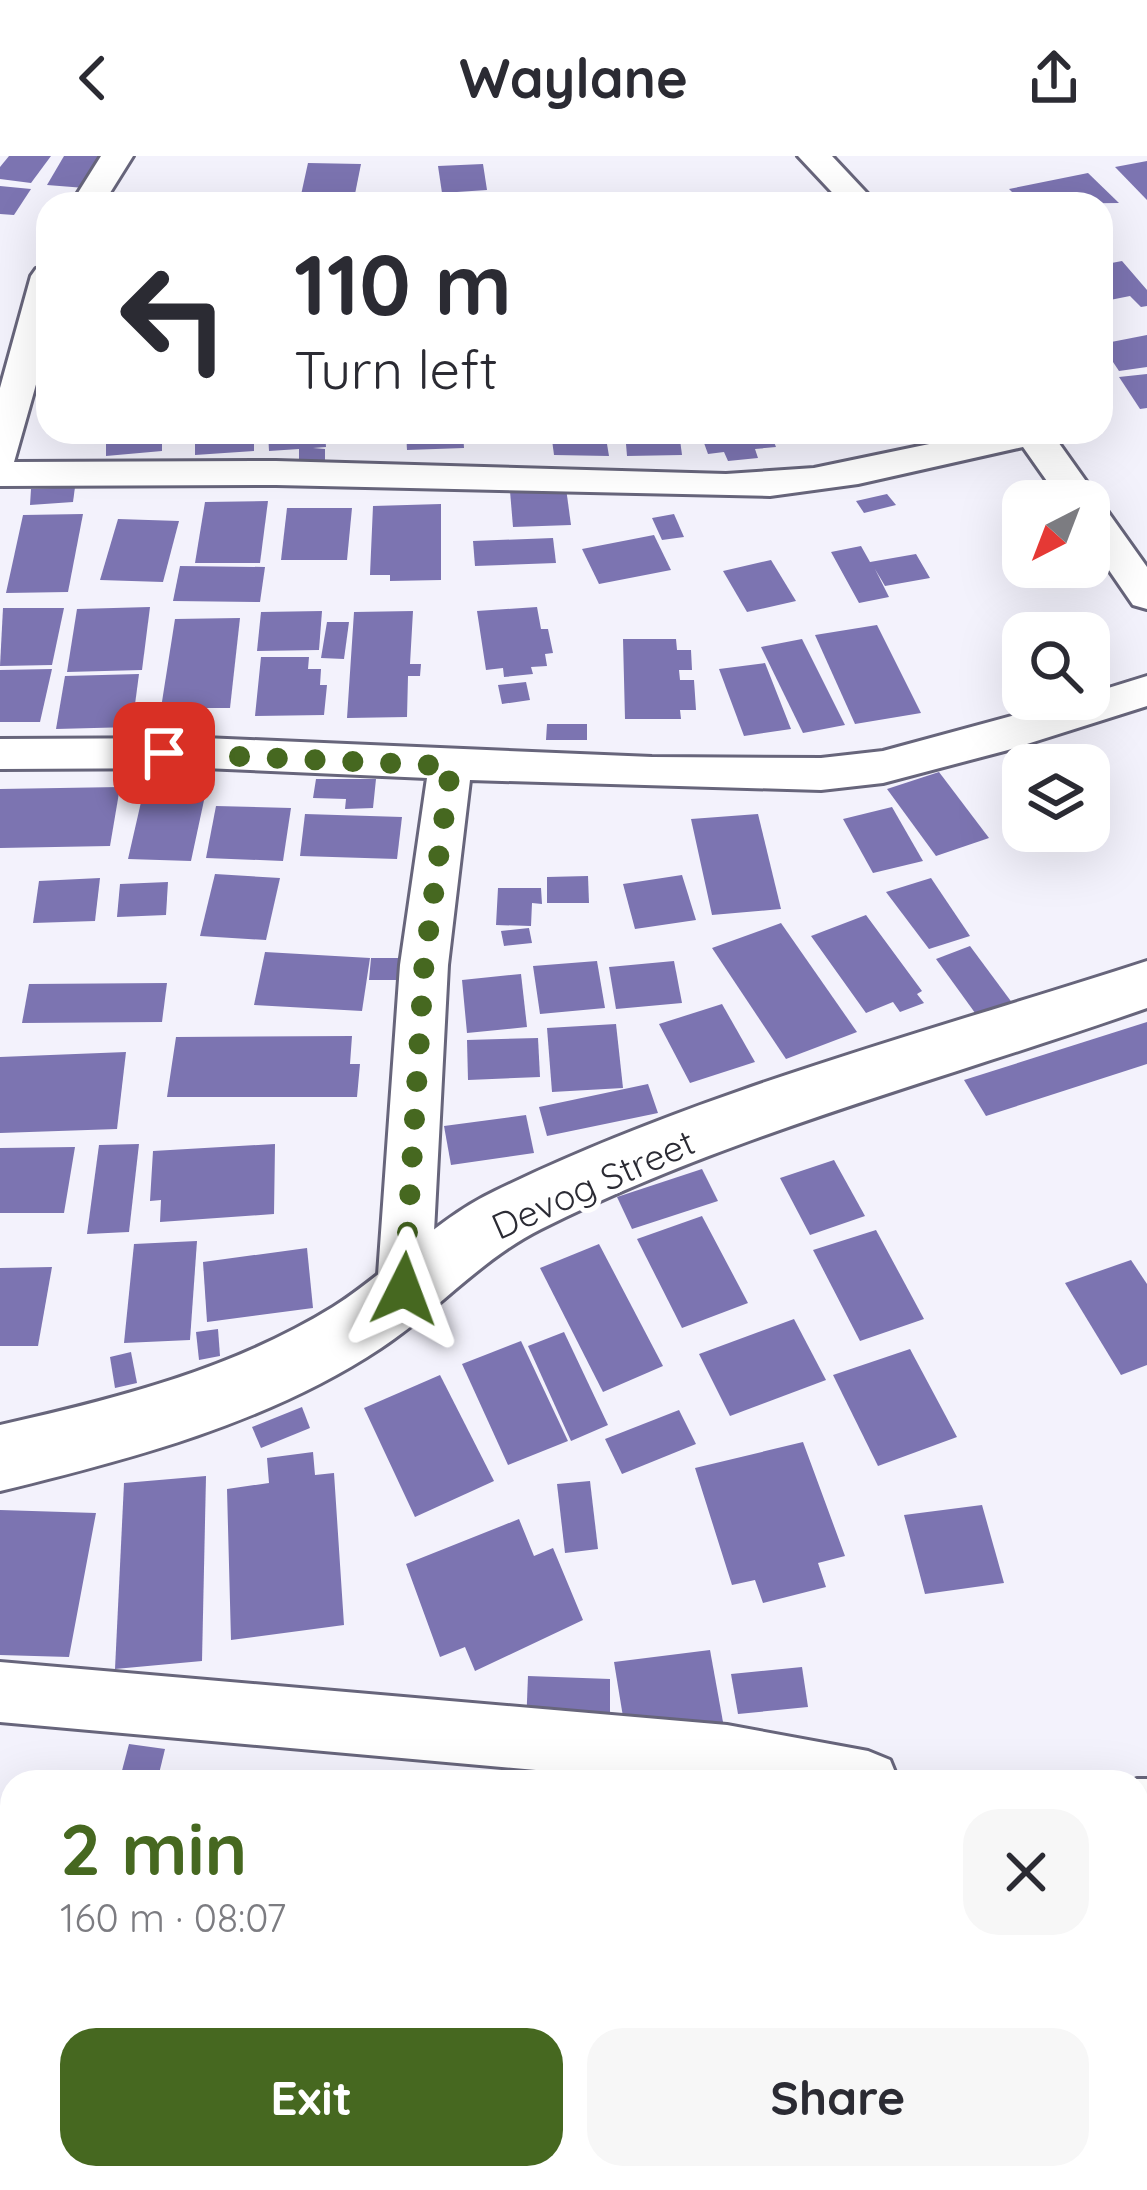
<!DOCTYPE html>
<html lang="en">
<head>
<meta charset="utf-8">
<style>
	body { margin:0; font-family:Quicksand,sans-serif; background:#f7f7f7; color:#2b2b33; height:100vh; display:flex; flex-direction:column; font-size:45px; white-space:nowrap }
	* { box-sizing:border-box; margin:0 }
	p { font-size:39px; color:#7c7c81 }
	.icon { flex:none; width:66px; height:66px; fill:none; stroke:currentColor; stroke-width:2; stroke-linecap:round; stroke-linejoin:round }
	.map { position:relative; flex:1; overflow:hidden }
	.side { position:absolute; left:0px; top:1614px; width:1149px; height:420px; display:flex; flex-direction:column; background:#fff; border-radius:36px 36px 0 0; box-shadow:0 12px 48px #0002 }
	.side>* { flex:none }
	.guide { position:absolute; left:36px; top:36px; width:1077px; height:252px; border-radius:36px; box-shadow:0 12px 48px #0002; background:#fff; color:#2b2b33; overflow:hidden }
	.needle { width:78px; rotate:222deg }
	.tools { position:absolute; left:1002px; top:324px; display:grid; gap:24px }
	.tools a { display:grid; place-items:center; width:108px; height:108px; border-radius:24px; background:#fff; box-shadow:0 12px 48px #0002; font-size:60px }
	.pin { position:absolute; display:grid; place-items:center; width:102px; height:102px; color:#fff; margin:-51px; border-radius:24px; box-shadow:0 6px 18px #0006 }
	.me { position:absolute; width:132px; margin:-66px; rotate:3deg; stroke-linejoin:round; filter:drop-shadow(0 0 9px #0008) }
	.turn { display:flex; align-items:center; gap:42px; height:252px; padding:0 60px; font-size:54px }
	.turn .icon { width:156px; height:156px; stroke-width:2.5 }
	.turn b { display:block; font-size:84px; line-height:102px }
	.round { display:grid; place-items:center; flex:none; width:126px; height:126px; border-radius:36px; background:#f7f7f7 }
	.summary { display:flex; align-items:center; justify-content:space-between; height:204px; padding:0 60px }
	h1 { font-size:72px; font-weight:800; line-height:90px; color:#466820 }
	.action { display:flex; gap:24px; margin-top:auto; padding:24px 60px }
	.action a { flex:1; height:138px; border-radius:36px; background:#466820; color:#fff; font-size:48px; font-weight:800; line-height:138px; text-align:center }
	.action a+a { background:#f7f7f7; color:#2b2b33 }
	header { display:flex; justify-content:space-between; align-items:center; height:156px; padding:0 60px; background:#fff; font-size:54px; font-weight:800 }
	.map>svg:first-child { display:block }
	.building { fill:#7c74b1 }
	.lines { fill:none; stroke-linecap:round; stroke-linejoin:round }
	.minor-casing { stroke:#67657b; stroke-width:6 }
	.tertiary-casing { stroke:#67657b; stroke-width:6 }
	.minor { fill:#fff; fill-rule:evenodd }
	.tertiary { fill:#fff; fill-rule:evenodd }
	.route { stroke:#466820; stroke-width:21; stroke-dasharray:0 37.8 }
	.labels { text-anchor:middle; stroke-width:10; stroke-linejoin:round; paint-order:stroke }
	.street-label { font-size:36px; fill:#2b2b34; stroke:#fff }
</style>
</head>
<body>
<header><svg class="icon" aria-label="back" viewBox="0 0 24 24"><path d="M15 5l-7 7 7 7"/></svg>Waylane<svg class="icon" aria-label="share" viewBox="0 0 24 24"><path d="M12 15V3M7 8l5-5 5 5M5 13v7h14v-7"/></svg></header>
<div class="map">
<svg width="1147" height="2034" viewBox="0 0 1147 2034">
	<rect width="100%" height="100%" fill="#f3f2fc"/>
	<!-- building -->
	<g class="building">
		<path d="M9,0h42l-20,27 -31,-4v-12z"/>
		<path d="M64,0h39l-18,32 -38,-3z"/>
		<path d="M1147,5v39l-32,-33z"/>
		<path d="M308,7l53,1 -8,40h-54z"/>
		<path d="M483,8l4,26 -45,3 -4,-27z"/>
		<path d="M1088,17l31,30 -95,1 -15,-15z"/>
		<path d="M0,30l31,3 -17,26 -14,-1z"/>
		<path d="M1122,105l25,29v16l-6,1 -11,-11 -25,5 -4,-4v-32z"/>
		<path d="M1147,179v32l-28,4 -18,-27z"/>
		<path d="M1147,218v34l-7,1 -21,-32z"/>
		<path d="M106,276h56v19l-56,5z"/>
		<path d="M195,276h59v19l-59,4z"/>
		<path d="M268,276h57l1,15 -13,1 12,1v16l-26,1v-17l-30,2z"/>
		<path d="M406,276h57l1,16 -57,2z"/>
		<path d="M551,276h54l4,24 -55,-1z"/>
		<path d="M625,276h54l3,23 -55,1z"/>
		<path d="M700,276h70l6,15 -21,2 3,9 -30,3 -4,-9 -16,2z"/>
		<path d="M75,331l-2,15 -43,3 1,-16z"/>
		<path d="M566,332l5,37 -58,2 -3,-36z"/>
		<path d="M887,338l9,11 -32,8 -8,-12z"/>
		<path d="M268,345l-8,62h-65l10,-61z"/>
		<path d="M441,348v76l-51,1v-6h-20l3,-69z"/>
		<path d="M287,352h65l-5,52h-66z"/>
		<path d="M83,358l-15,78 -62,1 17,-78z"/>
		<path d="M674,358l10,23 -22,3 -10,-22z"/>
		<path d="M118,363l61,2 -16,61 -63,-2z"/>
		<path d="M654,379l17,35 -72,14 -17,-35z"/>
		<path d="M553,382l3,25 -81,3 -2,-25z"/>
		<path d="M861,390l9,16 46,-8 14,24 -45,8 -10,-17 14,28 -30,6 -28,-51z"/>
		<path d="M771,404l25,41 -49,11 -24,-41z"/>
		<path d="M180,410l85,1 -5,35 -87,-1z"/>
		<path d="M150,451l-8,63 -75,2 10,-63z"/>
		<path d="M537,451l4,22h7l5,24 -8,1 2,12 -16,1 2,7 -29,3 -1,-9 -17,2 -9,-59z"/>
		<path d="M3,452h61l-12,57 -52,1z"/>
		<path d="M322,455l-3,39 -62,1 4,-39z"/>
		<path d="M413,455l-3,53h11l-1,12h-12l-1,41 -60,1 7,-106z"/>
		<path d="M240,462l-10,90h-69l14,-89z"/>
		<path d="M327,466h22l-5,37 -23,-1z"/>
		<path d="M877,469l44,88 -66,11 -40,-89z"/>
		<path d="M623,483h53l1,11h14l1,20h-13l1,10h14l2,30h-16l1,9h-56z"/>
		<path d="M802,483l43,86 -42,8 -42,-86z"/>
		<path d="M261,501h48l-1,12h13l-1,16h7l-3,30 -69,1z"/>
		<path d="M765,507l26,66 -47,7 -25,-67z"/>
		<path d="M52,513l-12,53h-40v-52z"/>
		<path d="M139,518l-7,53 -76,2 9,-53z"/>
		<path d="M526,526l4,18 -28,4 -4,-19z"/>
		<path d="M547,568h40v16h-41z"/>
		<path d="M939,616l50,66 -53,18 -49,-67z"/>
		<path d="M316,623h60l-3,29 -28,1 1,-10 -33,-1z"/>
		<path d="M120,631l-10,59 -110,2v-59z"/>
		<path d="M144,633l62,2 -15,70 -63,-2z"/>
		<path d="M216,650l75,2 -8,53 -77,-3z"/>
		<path d="M892,651l31,54 -50,12 -30,-54z"/>
		<path d="M305,658l97,3 -5,42 -97,-3z"/>
		<path d="M758,658l23,95 -69,6 -21,-96z"/>
		<path d="M215,718l65,4 -14,62 -66,-4z"/>
		<path d="M682,719l14,45 -61,9 -12,-45z"/>
		<path d="M588,720l1,27h-42v-26z"/>
		<path d="M100,722l-5,43 -62,2 6,-42z"/>
		<path d="M931,722l39,58 -41,13 -43,-57z"/>
		<path d="M168,726l-2,33 -49,2 3,-33z"/>
		<path d="M498,732h43l1,16 -10,-1 -1,23 -35,-1z"/>
		<path d="M866,759l56,76 -5,3 7,9 -24,9 -7,-10 -27,11 -55,-77z"/>
		<path d="M781,767l76,109 -71,27 -74,-111z"/>
		<path d="M529,772l3,15 -28,3 -3,-15z"/>
		<path d="M970,790l43,58 -35,13 -42,-58z"/>
		<path d="M265,796l105,6 -8,53 -108,-6z"/>
		<path d="M371,802h32l-2,22h-32z"/>
		<path d="M597,805l8,47 -65,6 -7,-48z"/>
		<path d="M674,805l8,42 -66,6 -7,-42z"/>
		<path d="M521,818l6,53 -60,6 -5,-53z"/>
		<path d="M167,827l-5,39 -140,1 7,-39z"/>
		<path d="M722,848l33,58 -65,21 -31,-59z"/>
		<path d="M1147,866v42l-161,52 -22,-36z"/>
		<path d="M616,868l7,64 -71,4 -5,-64z"/>
		<path d="M352,880l-2,28h10l-3,33h-190l9,-60z"/>
		<path d="M538,882l2,39 -72,3 -1,-40z"/>
		<path d="M126,896l-9,77 -117,4v-76z"/>
		<path d="M648,928l10,29 -111,23 -8,-29z"/>
		<path d="M526,959l8,38 -83,12 -7,-39z"/>
		<path d="M139,988l-10,88 -42,2 12,-89z"/>
		<path d="M275,988l-1,70 -114,8 1,-22 -11,1 3,-50z"/>
		<path d="M75,991l-11,66h-64v-65z"/>
		<path d="M834,1004l31,56 -55,19 -30,-57z"/>
		<path d="M702,1013l16,32 -86,28 -15,-32z"/>
		<path d="M702,1060l46,87 -66,25 -45,-89z"/>
		<path d="M876,1074l48,89 -64,22 -47,-91z"/>
		<path d="M197,1085l-7,99 -66,3 10,-99z"/>
		<path d="M599,1088l64,122 -60,26 -63,-124z"/>
		<path d="M307,1092l6,60 -106,14 -4,-60z"/>
		<path d="M1131,1104l16,24v81l-26,10 -56,-92z"/>
		<path d="M52,1111l-14,79h-38v-78z"/>
		<path d="M794,1163l32,61 -96,36 -31,-62z"/>
		<path d="M218,1173l2,27 -21,4 -3,-28z"/>
		<path d="M564,1176l44,93 -37,16 -43,-95z"/>
		<path d="M521,1185l47,100 -60,24 -46,-101z"/>
		<path d="M910,1193l47,88 -79,29 -45,-91z"/>
		<path d="M131,1196l6,31 -22,5 -5,-31z"/>
		<path d="M440,1219l54,106 -79,36 -51,-109z"/>
		<path d="M302,1251l8,21 -49,20 -9,-21z"/>
		<path d="M679,1254l17,34 -74,30 -17,-35z"/>
		<path d="M803,1286l42,114 -27,7 8,24 -63,16 -8,-23 -23,5 -37,-117z"/>
		<path d="M313,1296l2,23 19,-2 10,152 -113,15 -4,-151 42,-6 -2,-25z"/>
		<path d="M206,1320l-4,185 -87,8 9,-186z"/>
		<path d="M590,1325l8,68 -33,4 -8,-69z"/>
		<path d="M982,1349l22,78 -79,11 -21,-79z"/>
		<path d="M0,1354l96,3 -27,144 -69,-2z"/>
		<path d="M519,1363l15,37 19,-8 30,72 -108,51 -10,-24 -25,10 -34,-93z"/>
		<path d="M710,1494l13,72 -97,13 -12,-73z"/>
		<path d="M802,1511l6,40 -70,7 -7,-40z"/>
		<path d="M528,1520l82,3v50l-84,-3z"/>
		<path d="M129,1588l36,5 -8,33h-38z"/>
		<path d="M12,1696v164l-12,-2v-125z"/>
		<path d="M1147,1735v133l-10,-24v-106z"/>
		<path d="M0,1954h12v68h41l-2,12h-51z"/>
		<path d="M1137,1989l10,1v44h-122l-2,-12h114z"/>
		<path d="M167,2022h54l-1,12h-55z"/>
		<rect x="574" y="2022" width="129" height="12"/>
		<path d="M731,2022h131v12h-132z"/>
		<path d="M880,2022h132l2,12h-133z"/>
	</g>
	<g class="lines">
		<defs>
			<g id="minor">
				<path d="M101,0h32l-30,48h-32z"/>
				<path d="M798,0h34l45,48h-34z"/>
				<path d="M48,110v76l-34,120 262,-1 450,13 88,-6 173,-36h64l96,135v42l-14,-4 -44,-64v-40h-28l-38,-54 -165,37 -88,12 -494,-11 -276,1v-98l31,-112 5,-7z"/>
				<path d="M1147,520v30l-139,44 -125,33 -62,7 -351,-10 -22,185 -17,324 -8,17 -19,7 -19,-7 -8,-17 23,-324 27,-187 -223,-10 -204,1v-30l204,-1 448,19 169,1 62,-7 191,-52h15v-5z"/>
				<path d="M0,1506l727,63 141,26 22,9 9,22h-229l-670,-60z"/>
				<path d="M1137,1623h10v64h-10v-61h-6z"/>
			</g>
			<path id="tertiary" d="M1147,805v47c-202,71 -414,125 -606,221 -60,30 -104,82 -160,119 -113,75 -250,111 -381,143v-66c115,-26 231,-55 333,-118 56,-35 101,-87 162,-116 204,-100 437,-160 652,-230z"/>
		</defs>
		<!-- minor casing -->
		<use href="#minor" class="minor-casing"/>
		<!-- tertiary casing -->
		<use href="#tertiary" class="tertiary-casing"/>
		<!-- minor -->
		<use href="#minor" class="minor"/>
		<!-- tertiary -->
		<use href="#tertiary" class="tertiary"/>
	</g>
	<g class="lines">
		<!-- route -->
		<path class="route" d="M164,597l287,13 -27,199 -20,324"/>
	</g>
	<g class="labels">
		<!-- street labels -->
		<g class="street-label">
			<text transform="translate(593 1028) rotate(-24)" y="13">Devog Street</text>
		</g>
	</g>
</svg>
<div class="tools">
<a><svg class="needle" viewBox="-14 -14 28 28"><path d="M0-13l5 13h-10z" fill="#e53935"/><path d="M0 13l5-13h-10z" fill="#7c7c81"/></svg></a>
<a><svg class="icon" aria-label="search" viewBox="0 0 24 24"><circle cx="10" cy="10" r="6"/><path d="M15 15l6 6"/></svg></a>
<a><svg class="icon" aria-label="layers" viewBox="0 0 24 24"><path d="M12 4l9 5-9 5-9-5zM3 14l9 5 9-5"/></svg></a>
</div>
<div class="pin" style="left:164px;top:597px;background:#d93025"><svg class="icon" aria-label="arrive" viewBox="0 0 24 24"><path d="M6 21V4h12l-3 4 3 4H6"/></svg></div>
<svg class="me" style="left:404px;top:1133px" viewBox="-20 -20 40 40"><path d="M0-17L14 15 0 8-14 15z" fill="#466820" stroke="#fff" stroke-width="4"/></svg>
<div class="guide">
<div class="turn"><svg class="icon" aria-label="left" viewBox="0 0 24 24"><path d="M17 20v-9H6M10 6l-5 5 5 5"/></svg><div><b>110 m</b>Turn left</div></div>
</div>
<section class="side">
<div class="summary"><div><h1>2 min</h1><p>160 m · 08:07</p></div><a class="round"><svg class="icon" aria-label="close" viewBox="0 0 24 24"><path d="M6 6l12 12M18 6L6 18"/></svg></a></div>
<div class="action"><a>Exit</a><a>Share</a></div>
</section>
</div>
</body>
</html>
